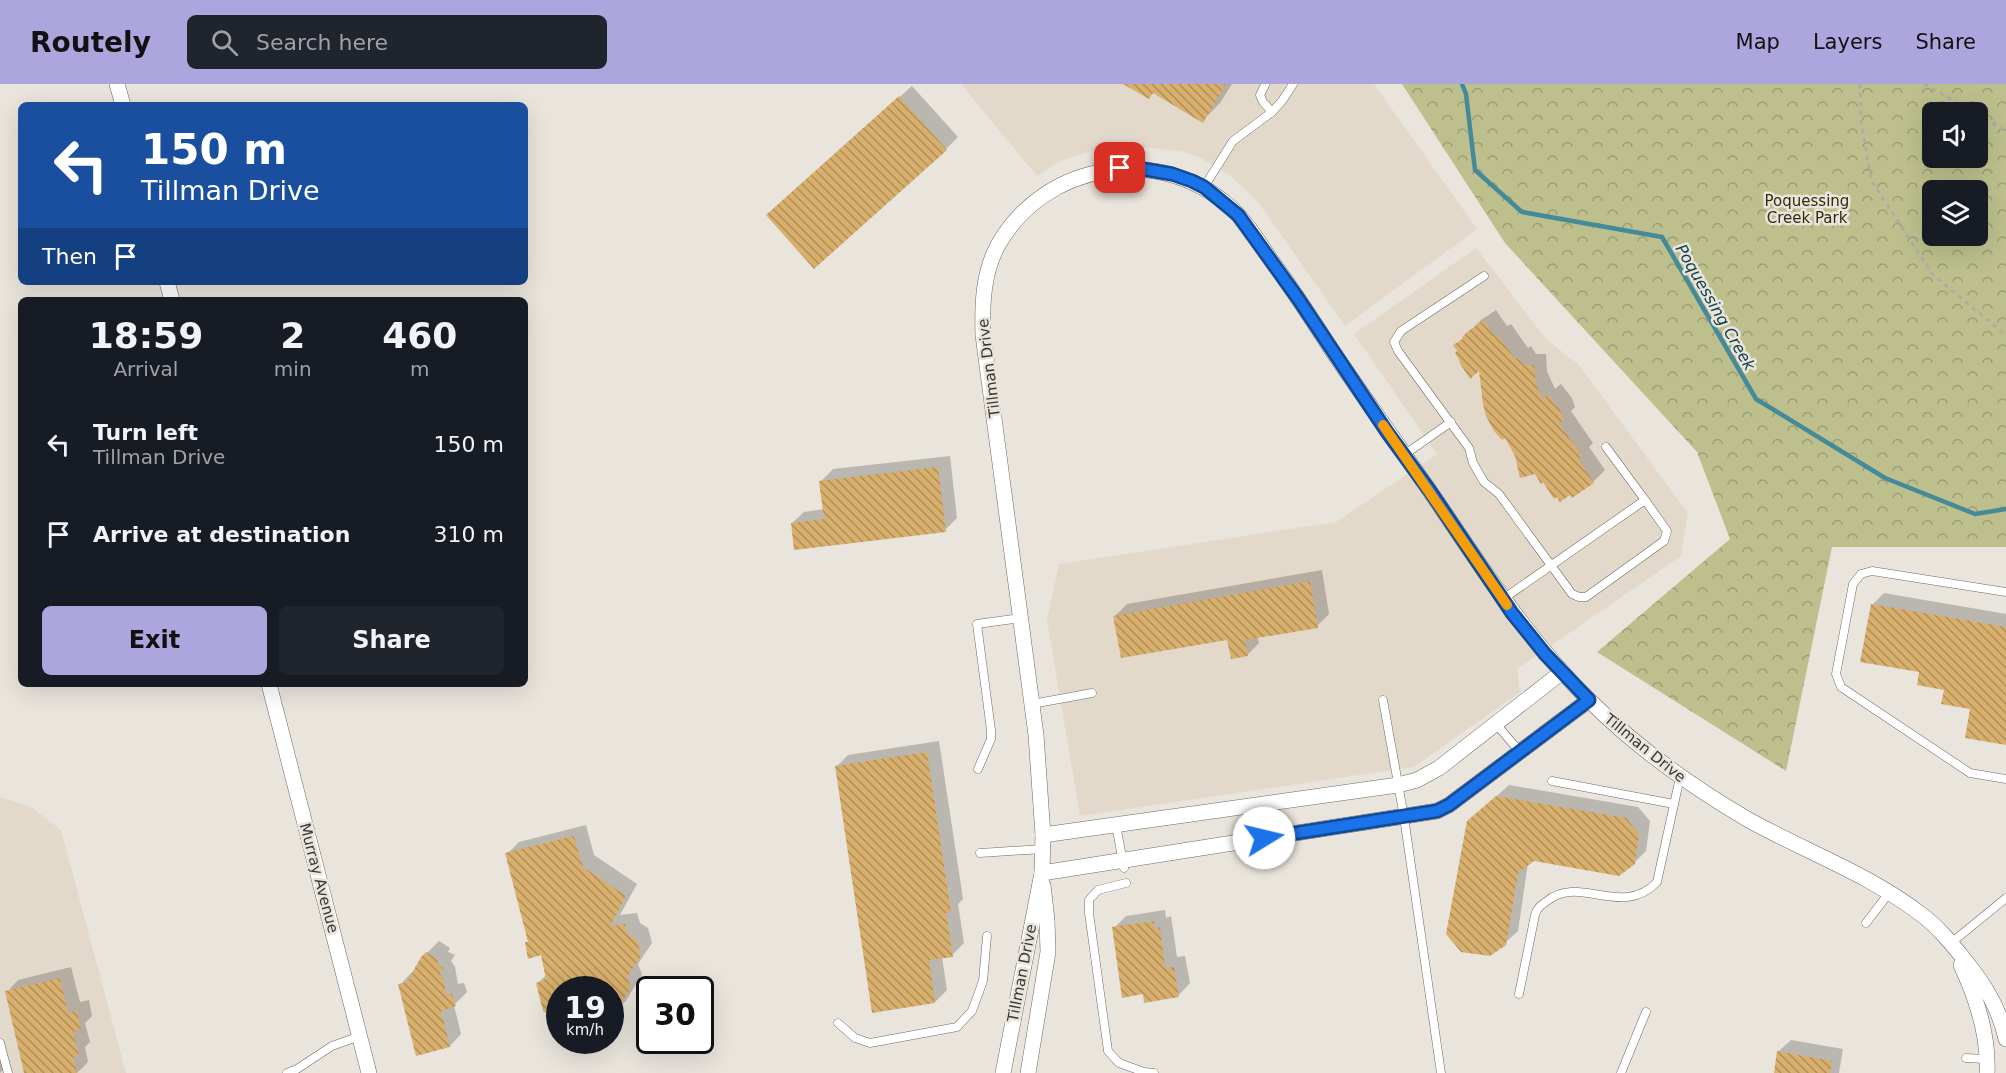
<!DOCTYPE html>
<html lang="en">
<head>
<meta charset="utf-8">
<style>
	body { margin:0; font-family:"DejaVu Sans",sans-serif; background:#20242c; color:#f1f3f6; height:100vh; display:flex; flex-direction:column; font-size:22px; white-space:nowrap }
	* { box-sizing:border-box; margin:0 }
	p { font-size:20px; color:#9ea1a6 }
	.icon { flex:none; width:33px; height:33px; fill:none; stroke:currentColor; stroke-width:2; stroke-linecap:round; stroke-linejoin:round }
	.map { position:relative; flex:1; overflow:hidden }
	.panel { position:absolute; left:18px; top:213px; width:510px; height:390px; display:flex; flex-direction:column; background:#171b24; border-radius:9px; box-shadow:0 6px 24px #0002 }
	.panel>* { flex:none }
	.banner { position:absolute; left:18px; top:18px; width:510px; height:183px; border-radius:9px; box-shadow:0 6px 24px #0002; background:#1a4fa0; color:#fff; overflow:hidden }
	.fabs { position:absolute; left:1922px; top:18px; display:grid; gap:12px }
	.fabs a { display:grid; place-items:center; width:66px; height:66px; border-radius:9px; background:#171b24; box-shadow:0 6px 24px #0002; font-size:30px }
	.speed { position:absolute; left:546px; top:892px; display:flex; gap:12px; font-size:30px; font-weight:700; text-align:center }
	.speed>* { display:grid; place-content:center; width:78px; height:78px; border-radius:50%; background:#171b24; box-shadow:0 6px 24px #0002; line-height:1 }
	.speed small { font-size:15px; font-weight:400 }
	.speed .limit { border:3px solid #111; border-radius:9px; background:#fff; color:#111 }
	.pin { position:absolute; display:grid; place-items:center; width:51px; height:51px; color:#fff; margin:-26px; border-radius:12px; box-shadow:0 3px 9px #0006 }
	.me { position:absolute; width:66px; margin:-33px; rotate:81deg; stroke-linejoin:round; filter:drop-shadow(0 0 4px #0008) }
	.turn { display:flex; align-items:center; gap:21px; height:126px; padding:0 24px; font-size:27px }
	.turn .icon { width:78px; height:78px; stroke-width:2.5 }
	.turn b { display:block; font-size:42px; line-height:51px }
	.then { display:flex; align-items:center; height:57px; padding:0 24px; background:#0003; gap:12px; font-size:22px }
	.eta { display:flex; justify-content:space-evenly; align-items:center; height:102px; text-align:center }
	.eta b { font-size:36px; font-weight:700; line-height:42px }
	.cta { display:flex; gap:12px; margin-top:auto; padding:12px 24px }
	.cta a { flex:1; height:69px; border-radius:9px; background:#ada5dd; color:#111; font-size:24px; font-weight:700; line-height:69px; text-align:center }
	.cta a+a { background:#20242c; color:#f1f3f6 }
	ul { padding:0; list-style:none }
	li { display:flex; align-items:center; gap:18px; height:90px; padding:0 24px }
	li div { flex:1 }
	li b { display:block; font-size:22px }
	li em { font-style:normal }
	header { display:flex; align-items:center; gap:36px; box-sizing:border-box; height:84px; padding:0 30px; background:#ada5dd; color:#111 }
	header strong { font-size:28px }
	nav { display:flex; gap:33px; margin-inline-start:auto; font-size:21px }
	.search { width:420px; height:54px; background:#20242c; display:flex; align-items:center; gap:15px; box-sizing:border-box; padding:0 21px; border-radius:9px; color:#9ea1a6; font-size:22px }
	.map>svg:first-child { display:block }
	.built { fill:#e3d9cb }
	.forest { fill:url(#forest-crowns); fill-rule:evenodd }
	.shadow { fill:#0003 }
	.lines { fill:none; stroke-linecap:round; stroke-linejoin:round }
	.stream { stroke:#448a98; stroke-width:4.5 }
	.building { fill:url(#building-back-hatch) }
	.service-casing { stroke:#6e6962; stroke-width:9 }
	.minor-casing { stroke:#6e6962; stroke-width:16 }
	.path { stroke:#b0aca5; stroke-width:3; stroke-dasharray:4.5 4.5; stroke-linecap:butt }
	.service { stroke:#fff; stroke-width:8 }
	.minor { stroke:#fff; stroke-width:15 }
	.route-casing { stroke:#114b97; stroke-width:15 }
	.route { stroke:#1a73e8; stroke-width:10 }
	.slow { stroke:#f59e0b; stroke-width:10 }
	.labels { text-anchor:middle; stroke-width:5; stroke-linejoin:round; paint-order:stroke }
	.park-label { font-size:15px; fill:#2c2d0b; stroke:#e9e4dc }
	.street-label { font-size:15px; fill:#383633; stroke:#e9e4dc }
	.water-label { font-size:16px; font-style:italic; fill:#13414a; stroke:#e9e4dc }
</style>
</head>
<body>
<header>
<strong>Routely</strong>
<div class="search"><svg class="icon" aria-label="search" viewBox="0 0 24 24"><circle cx="10" cy="10" r="6"/><path d="M15 15l6 6"/></svg>Search here</div>
<nav><a>Map</a><a>Layers</a><a>Share</a></nav>
</header>
<div class="map">
<svg width="2006" height="989" viewBox="0 0 2006 989">
	<defs>
		<pattern id="forest-crowns" width="20" height="18" patternUnits="userSpaceOnUse" patternTransform="scale(1.5)"><rect width="20" height="18" fill="#bdc08d"/><path d="M2 6a3 3 0 1 1 6 0M12 15a3 3 0 1 1 6 0" fill="none" stroke="#9b9d74"/></pattern>
		<pattern id="building-back-hatch" width="6" height="6" patternUnits="userSpaceOnUse" patternTransform="scale(1.5)"><rect width="6" height="6" fill="#d8af6c"/><path d="M-1 5l2 2M0 0l6 6M5-1l2 2" fill="none" stroke="#b08f59"/></pattern>
	</defs>
	<rect width="100%" height="100%" fill="#e9e4dc"/>
	<!-- built -->
	<g class="built">
		<path d="M961,0h413l103,145 -132,97 -87,-124 -27,-26 -30,-18 -17,-6 -48,-6 -44,5 -32,10 -23,15z"/>
		<path d="M1476,164l71,92 31,24 110,149 -7,43 -164,113 3,23 -106,75 -334,49 -33,-196 12,-56 277,-42 101,-68 -83,-120z"/>
		<path d="M0,713l31,10 30,23 65,243h-126z"/>
	</g>
	<!-- forest -->
	<path class="forest" d="M1402,0h604v463h-174l-46,224 -189,-119 133,-113 -33,-87 -192,-209zM1932,28h45v46h-45zM1932,106h45v46h-45z"/>
	<!-- shadow -->
	<g class="shadow">
		<path d="M1134,0h98l-12,19 -18,18 -48,-29z"/>
		<path d="M912,2l46,51 -12,12 -166,54z"/>
		<path d="M1496,226l11,16 4,-2 17,24 3,-2 5,8h10l1,17 8,18 6,-5 11,14 3,9 -4,4 22,32 -4,4 16,23 -12,12 -57,-9 -20,-18 -36,-87 -21,-17 -4,-5 26,-26z"/>
		<path d="M950,372l7,62 -12,12 -153,-7 12,-11 20,-3 -3,-28 12,-12z"/>
		<path d="M1322,486l7,44 -12,12 -59,11 1,6 -12,12 -18,-17 -114,-22 12,-12z"/>
		<path d="M1884,509l122,21v129l-34,-36 -51,-36 -49,-66z"/>
		<path d="M939,657l24,158 -5,5 6,39 -12,12 -10,2 5,33 -12,12 -99,-235 12,-12z"/>
		<path d="M1509,701l129,22 12,14 -4,30 -12,12 -100,-4 -6,4 -10,68 -13,12 -24,-133z"/>
		<path d="M586,741l8,30 43,29 -17,31 17,-2 3,10 8,5 4,15 -14,21 4,10 -16,27 -12,12 -4,-23 -73,-6 10,-10 -5,-20 -15,-11 2,-2 -22,-87 12,-12z"/>
		<path d="M1165,826l1,8 5,-2 6,41 8,-1 5,27 -11,12 -35,-3 -30,-64 12,-12z"/>
		<path d="M439,857l11,7 -2,4 7,3 -4,6 4,6 3,17 6,-1 3,9 -13,13 7,29 -11,12 -50,-61 11,-12 3,-1 8,-14z"/>
		<path d="M71,883l9,35 9,-2 3,16 -7,7 5,19 -5,5 3,15 -11,11h-51l-19,-81 11,-12z"/>
		<path d="M1791,956l52,9 -4,24h-64l4,-22z"/>
		<path d="M0,957l6,26 -6,6z"/>
	</g>
	<g class="lines">
		<!-- stream -->
		<path class="stream" d="M1462,0l4,10 9,76 47,42 140,25 94,162 129,79 90,36 31,-5"/>
	</g>
	<!-- building -->
	<g class="building">
		<path d="M1123,0h103l-23,39 -50,-30 -4,6z"/>
		<path d="M899,12l48,54 -133,119 -48,-54z"/>
		<path d="M1484,236l11,17 3,-2 17,24 3,-2 6,8h10l2,19 7,15 5,-4 12,15 4,10 -5,3 23,33 -4,3 16,24 -22,15 -2,-3 -10,7 -3,-5 -3,2 -11,-17 -2,2 -6,-10 -15,4 -5,-22 -10,-18 -3,2 -8,-9 -8,-15 -3,-12 -4,-33 -9,8 -11,-17 1,-1 -5,-8 2,-2 -4,-6 10,-6 -1,-2 5,-5z"/>
		<path d="M938,383l8,65 -152,18 -3,-27 33,-4 -5,-38z"/>
		<path d="M1310,497l8,47 -73,12 3,16 -17,3 -4,-19 -106,18 -8,-42z"/>
		<path d="M1871,520l135,23v118l-41,-7 5,-29 -29,-5 3,-14 -27,-5 2,-13 -59,-10z"/>
		<path d="M927,668l24,160 -5,1 7,44 -24,3 6,43 -63,10 -37,-247z"/>
		<path d="M1496,712l130,22 13,16 -4,30 -16,12 -85,-15 -16,12 -12,72 -16,11 -29,-4 -15,-18 21,-113z"/>
		<path d="M574,752l9,31 43,29 -16,30 15,-2 3,11 9,5 4,16 -14,21 4,10 -21,34v-31h-50v26l-7,2 -10,-7 -7,-28 10,-4 -5,-24 -13,4 -3,-17h3l-23,-89z"/>
		<path d="M1154,837l1,8 5,-2 5,41 9,-1 5,30 -35,6 -1,-9 -21,4 -10,-71z"/>
		<path d="M426,868l13,8 -2,4 7,4 -4,6 4,6 2,15 6,-1 4,12 -15,5 9,36 -34,9 -18,-72 9,-2 14,-25z"/>
		<path d="M60,894l8,35 9,-2 4,18 -8,3 6,24 -6,1 4,16h-53l-19,-82z"/>
		<path d="M1777,967l55,10 -2,12h-56z"/>
	</g>
	<g class="lines">
		<defs>
			<g id="service">
				<path d="M1265,1l-5,10 3,7 9,10"/>
				<path d="M1204,103l29,-46 39,-29 10,-11 11,-17"/>
				<path d="M1484,192l-83,55 -7,11 4,9 71,97 4,15 11,19 15,12 73,100 7,3h7l78,-56 3,-10 -22,-31 -142,99"/>
				<path d="M1606,363l39,53"/>
				<path d="M1404,371l47,-33"/>
				<path d="M2006,508l-134,-21 -11,3 -8,10 -17,90 5,13 129,86 36,6"/>
				<path d="M1383,616l21,117 37,256"/>
				<path d="M1032,620l60,-11"/>
				<path d="M1496,640l24,28"/>
				<path d="M978,685l13,-30v-9l-14,-106 44,-6"/>
				<path d="M1552,697l122,23"/>
				<path d="M1116,741l8,43"/>
				<path d="M980,769l63,-4"/>
				<path d="M1126,799l-28,7 -9,10v13l19,138 11,12 25,9 10,1"/>
				<path d="M1866,839l23,-30"/>
				<path d="M1951,859l55,-45"/>
				<path d="M1519,910l16,-79c2,-7 6,-10 12,-14 32,-27 75,18 110,-19l23,-105"/>
				<path d="M838,939l17,15 15,5 87,-16 15,-16 11,-30 4,-45"/>
				<path d="M0,959l8,30"/>
				<path d="M1966,974l20,1"/>
				<path d="M287,989l10,-4 35,-23 28,-10"/>
				<path d="M1621,989l25,-61"/>
			</g>
			<g id="minor">
				<path d="M117,0l6,21"/>
				<path d="M167,198l5,18"/>
				<path d="M269,600l100,389"/>
				<path d="M1043,751l355,-50 19,-5 22,-12 123,-96"/>
				<path d="M1042,789l395,-62 12,-6 140,-105"/>
				<path d="M1961,881c15,32 28,71 26,108"/>
				<path d="M1003,989l39,-200 1,-38 -7,-100 -53,-400c-1,-31 0,-62 15,-90 47,-83 160,-101 231,-39 17,15 29,35 42,54 21,29 41,59 60,89 36,53 73,104 109,157 46,68 90,136 149,194 47,47 100,85 158,119 57,32 122,55 175,96 16,12 29,28 42,44 20,25 35,48 42,80"/>
				<path d="M1028,989l20,-121 -1,-32 -4,-35"/>
			</g>
		</defs>
		<!-- service casing -->
		<use href="#service" class="service-casing"/>
		<!-- minor casing -->
		<use href="#minor" class="minor-casing"/>
		<!-- path -->
		<g class="path">
			<path d="M1860,0l1,36 10,60 62,95 73,60"/>
			<path d="M1924,0l50,28"/>
			<path d="M1977,30l29,17"/>
		</g>
		<!-- service -->
		<use href="#service" class="service"/>
		<!-- minor -->
		<use href="#minor" class="minor"/>
	</g>
	<g class="lines">
		<defs>
			<path id="route" d="M1120,84l23,1 29,5 20,7 12,6 34,28 59,82 90,135 43,59 82,122 33,41 44,46 -140,105 -12,6 -173,27"/>
		</defs>
		<!-- route casing -->
		<use href="#route" class="route-casing"/>
		<!-- route -->
		<use href="#route" class="route"/>
		<!-- slow -->
		<path class="slow" d="M1383,341l124,180"/>
	</g>
	<g class="labels">
		<!-- park labels -->
		<g class="park-label">
			<text x="1807" y="122">Poquessing<tspan x="1807" dy="17">Creek Park</tspan></text>
		</g>
		<!-- street labels -->
		<g class="street-label">
			<text transform="translate(989 284) rotate(-97)" y="5">Tillman Drive</text>
			<text transform="translate(1645 664) rotate(39)" y="5">Tillman Drive</text>
			<text transform="translate(319 794) rotate(75)" y="5">Murray Avenue</text>
			<text transform="translate(1022 889) rotate(-79)" y="5">Tillman Drive</text>
		</g>
		<!-- water labels -->
		<g class="water-label">
			<text transform="translate(1716 223) rotate(60)" y="6">Poquessing Creek</text>
		</g>
	</g>
</svg>
<div class="fabs">
<a><svg class="icon" aria-label="sound" viewBox="0 0 24 24"><path d="M4 9h4l5-4v14l-5-4H4zM17 9q2 3 0 6"/></svg></a>
<a><svg class="icon" aria-label="layers" viewBox="0 0 24 24"><path d="M12 4l9 5-9 5-9-5zM3 14l9 5 9-5"/></svg></a>
</div>
<div class="speed"><div>19<small>km/h</small></div><div class="limit">30</div></div>
<div class="pin" style="left:1120px;top:84px;background:#d93025"><svg class="icon" aria-label="arrive" viewBox="0 0 24 24"><path d="M6 21V4h12l-3 4 3 4H6"/></svg></div>
<svg class="me" style="left:1264px;top:754px" viewBox="-20 -20 40 40"><circle r="19" fill="#fff"/><path d="M0-13L10 11 0 6-10 11z" fill="#1a73e8"/></svg>
<div class="banner">
<div class="turn"><svg class="icon" aria-label="left" viewBox="0 0 24 24"><path d="M17 20v-9H6M10 6l-5 5 5 5"/></svg><div><b>150 m</b>Tillman Drive</div></div>
<div class="then">Then<svg class="icon" aria-label="arrive" viewBox="0 0 24 24"><path d="M6 21V4h12l-3 4 3 4H6"/></svg></div>
</div>
<section class="panel">
<div class="eta">
<div><b>18:59</b><p>Arrival</p></div>
<div><b>2</b><p>min</p></div>
<div><b>460</b><p>m</p></div>
</div>
<ul>
<li><svg class="icon" aria-label="left" viewBox="0 0 24 24"><path d="M17 20v-9H6M10 6l-5 5 5 5"/></svg><div><b>Turn left</b><p>Tillman Drive</p></div><em>150 m</em></li>
<li><svg class="icon" aria-label="arrive" viewBox="0 0 24 24"><path d="M6 21V4h12l-3 4 3 4H6"/></svg><div><b>Arrive at destination</b></div><em>310 m</em></li>
</ul>
<div class="cta"><a>Exit</a><a>Share</a></div>
</section>
</div>
</body>
</html>
